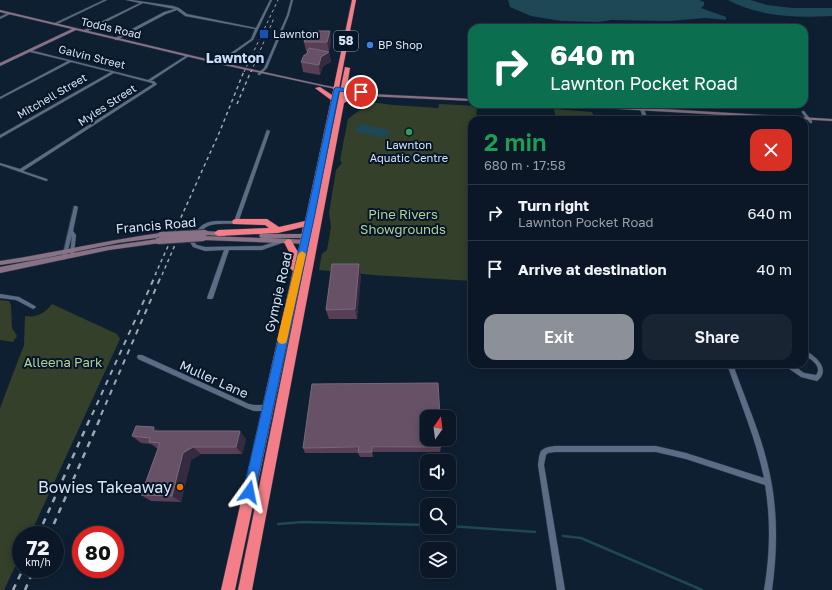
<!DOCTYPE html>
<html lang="en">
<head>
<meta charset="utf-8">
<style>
	body { margin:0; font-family:"Golos Text",sans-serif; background:#192432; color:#f1f3f6; height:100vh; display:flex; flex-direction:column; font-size:15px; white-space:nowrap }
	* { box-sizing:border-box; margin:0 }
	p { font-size:13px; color:#9a9fa7 }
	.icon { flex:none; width:22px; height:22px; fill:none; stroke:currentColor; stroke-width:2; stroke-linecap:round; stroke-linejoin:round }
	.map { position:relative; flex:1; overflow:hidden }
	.sheet { position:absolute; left:468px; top:116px; width:340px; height:252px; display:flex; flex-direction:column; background:#0b1726; border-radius:12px; box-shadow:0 2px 10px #0003,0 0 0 1px #2b3643 }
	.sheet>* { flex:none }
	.guide { position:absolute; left:468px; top:24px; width:340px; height:84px; border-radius:12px; box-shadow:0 2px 10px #0003,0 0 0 1px #2b3643; background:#0b6e4f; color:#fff; overflow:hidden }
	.needle { width:26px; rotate:14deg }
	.fabs { position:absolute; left:420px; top:410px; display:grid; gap:8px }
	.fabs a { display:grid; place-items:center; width:36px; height:36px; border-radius:8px; background:#0b1726; box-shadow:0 2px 10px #0003,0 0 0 1px #2b3643; font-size:20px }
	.speed { position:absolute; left:12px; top:526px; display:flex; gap:8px; font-size:20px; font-weight:700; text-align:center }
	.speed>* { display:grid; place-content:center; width:52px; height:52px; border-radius:50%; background:#0b1726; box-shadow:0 2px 10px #0003,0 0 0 1px #2b3643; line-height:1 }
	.speed small { font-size:10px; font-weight:400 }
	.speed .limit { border:6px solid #d22; background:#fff; color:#111 }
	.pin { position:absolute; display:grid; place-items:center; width:34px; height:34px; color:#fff; margin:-17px; border:2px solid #fff; border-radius:50%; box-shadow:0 1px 4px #0007 }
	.me { position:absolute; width:44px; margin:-22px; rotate:12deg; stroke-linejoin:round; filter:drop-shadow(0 0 3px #0008) }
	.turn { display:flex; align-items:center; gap:14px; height:84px; padding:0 16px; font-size:18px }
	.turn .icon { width:52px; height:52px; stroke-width:2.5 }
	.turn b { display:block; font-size:28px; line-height:34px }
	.round { display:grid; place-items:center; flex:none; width:42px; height:42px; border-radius:12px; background:#192432 }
	.overview { display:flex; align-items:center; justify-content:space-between; height:68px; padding:0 16px }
	h1 { font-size:24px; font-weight:600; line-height:30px; color:#1e9e55 }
	.cta { display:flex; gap:8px; margin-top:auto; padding:8px 16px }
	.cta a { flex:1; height:46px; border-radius:12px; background:#8c9099; color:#fff; font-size:16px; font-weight:600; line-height:46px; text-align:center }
	.cta a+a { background:#192432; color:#f1f3f6 }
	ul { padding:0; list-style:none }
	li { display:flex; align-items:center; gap:12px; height:56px; padding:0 16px; border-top:1px solid #2b3643 }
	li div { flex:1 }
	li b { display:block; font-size:15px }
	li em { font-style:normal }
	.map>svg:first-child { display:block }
	.green { fill:#34402a }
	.water { fill:#1e4856 }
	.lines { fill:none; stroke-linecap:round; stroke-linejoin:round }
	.stream { stroke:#1e4856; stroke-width:2.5 }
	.street-casing { stroke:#303949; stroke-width:1 }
	.secondary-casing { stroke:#303949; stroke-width:1 }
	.highway-casing { stroke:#303949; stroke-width:1 }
	.street { fill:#5b6d85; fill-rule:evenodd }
	.secondary { fill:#897286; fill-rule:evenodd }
	.highway { fill:#f47e87; fill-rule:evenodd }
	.rail-far3 { stroke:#9ca8b8; stroke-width:1; stroke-dasharray:3 3; stroke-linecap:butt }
	.rail-far2 { stroke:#9ca8b8; stroke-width:1.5; stroke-dasharray:3.5 3.5; stroke-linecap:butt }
	.rail-far1 { stroke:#9ca8b8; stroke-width:2; stroke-dasharray:5.5 5.5; stroke-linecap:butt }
	.rail { stroke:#9ca8b8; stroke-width:2.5; stroke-dasharray:6 6; stroke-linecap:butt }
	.secondary-bridge-casing { stroke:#303949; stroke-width:8; stroke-linecap:butt }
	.secondary-bridge { stroke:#897286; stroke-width:6 }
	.wall { fill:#583f55 }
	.shaded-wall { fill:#352b40 }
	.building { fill:#665166; stroke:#78687c }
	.route { fill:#1a73e8; stroke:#114b97 }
	.slow { fill:#f59e0b }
	.transit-dot { fill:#1a4fb4; stroke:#061528; stroke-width:1.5 }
	.shop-dot { fill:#3f7fe0; stroke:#061528; stroke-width:1.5 }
	.leisure-dot { fill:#2e9e5b; stroke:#061528; stroke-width:1.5 }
	.food-dot { fill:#e8710a; stroke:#061528; stroke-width:1.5 }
	.labels { text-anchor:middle; stroke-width:4; stroke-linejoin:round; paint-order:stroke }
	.far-street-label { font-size:11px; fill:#dae5f3; stroke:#061528 }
	.far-poi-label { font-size:11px; fill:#dae5f3; stroke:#061528; text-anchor:start }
	.shield { fill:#061528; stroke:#9aa7b6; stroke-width:1 }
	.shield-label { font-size:12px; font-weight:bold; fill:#dae5f3 }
	.park-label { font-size:13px; fill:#b2d098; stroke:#061528 }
	.street-label { font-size:13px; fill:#dae5f3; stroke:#061528 }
	.far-district-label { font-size:14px; font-weight:bold; fill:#c9def9; stroke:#061528 }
	.near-poi-label { font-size:16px; fill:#dae5f3; stroke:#061528; text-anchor:end }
</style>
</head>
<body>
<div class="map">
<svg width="832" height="590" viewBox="0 0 832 590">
	<rect width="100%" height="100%" fill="#0f1f32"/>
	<!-- green -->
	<g class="green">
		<path d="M370,102l23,3 45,3 1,-4 38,2 -1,14h-4v161l-99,-6 -54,-5 3,-16 5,-4 4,-23 -2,-14 7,-43 6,-7 -2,-3 8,-41z"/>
		<path d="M554,109l38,3 3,8h-39z"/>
		<path d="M0,300l9,1 2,4 1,23 5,8 -4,6 -13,-2z"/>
		<path d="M52,304l65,30 3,5 -90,196h-9v19l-17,36h-4v-182l24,-63 1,-29c12,2 20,-3 27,-12z"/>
	</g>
	<!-- water -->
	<g class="water">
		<path d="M508,0h191l5,2v3l-3,3 25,9v3l-20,-2 -37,3 -58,-1 -12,2 -38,-1 -30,-5 -21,-9z"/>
		<path d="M728,0h22l17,5 25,3h40v8c-36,2 -71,1 -104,-16z"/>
		<path d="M361,123l2,1 28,7 -7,7 -30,-7z"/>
	</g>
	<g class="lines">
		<!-- stream -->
		<g class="stream">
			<path d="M278,524l25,-2 124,3"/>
			<path d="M449,526l86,6"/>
			<path d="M563,536l18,2 121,52"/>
		</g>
		<defs>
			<g id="street">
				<path d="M104,0h3l-52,25 -2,-1z"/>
				<path d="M126,0h6l41,6 6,2 8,6 69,14 14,-28h2l-19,40 -34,24h-1v-2l33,-23 4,-10 -70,-13 -8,-6 -11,4 -49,26h-2v-2l49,-26 11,-3 -32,-6 -57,29h-2v-2l56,-27z"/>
				<path d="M291,0h2l-4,15 -22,53 -7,7h-2v-2l6,-5 23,-53z"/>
				<path d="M8,13l2,1 -10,5v-2z"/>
				<path d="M30,50l118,30 39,-25 2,1 -38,25h3l3,3 -1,1 -133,86 24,8 1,1 -2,1 -46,-16v-2l20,6 133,-85 -1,-1 -38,-10 -114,65v-3l111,-63 -40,-10 -71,37v-2l68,-36 -38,-9z"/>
				<path d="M641,108l3,1 4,11h-4l-4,-11z"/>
				<path d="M802,111h2l8,10v2h-2l-8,-10z"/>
				<path d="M267,130l3,1 -32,92c-22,3 -31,-5 -44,19l3,3 8,2 57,-1 18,-6 2,2v1l-20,7h-33l-16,48 -1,1h-4l-1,-1 17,-48 -19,1 -12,-4 -3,-5c12,-24 20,-21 44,-21z"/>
				<path d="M74,206h2l2,1 -5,24 3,4 -2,19 -2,2 -2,-2 2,-19 -6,23 -2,2 -2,-2z"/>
				<path d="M0,294l19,3 16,9 1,1 -1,1 -2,1 -17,-9 -16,-2z"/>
				<path d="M804,350c11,5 28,20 13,31l-16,-4 -16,-11 -1,-2h8l12,9 12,2c7,-8 -5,-16 -12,-20z"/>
				<path d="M138,355h4l107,49 5,1h15l2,1 1,2 -1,2 -2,1h-15l-8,-3 -108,-49 -1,-2z"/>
				<path d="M727,364h6c11,33 26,65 34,98 11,42 11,85 5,128h-8c6,-35 7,-70 1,-105l-79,-26 -30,-7h-101l-7,1 -2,2 -2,10 21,125h-8l-19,-125c2,-14 1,-17 17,-19h101l30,7 78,25c-8,-39 -24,-76 -37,-114z"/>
			</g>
			<g id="secondary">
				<path d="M0,10l219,52 104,23 48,9 101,5v2l-107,-5 -2,-1 -144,-31 -143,-34 -76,36v-3l72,-34 -72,-17z"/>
				<path d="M513,104l43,1 -1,-1h26l251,15v2l-268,-15 1,1 -2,1 -48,-3z"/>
				<path d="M203,231l21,1 3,2 -3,2 -19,-1h-2l-1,-2z"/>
				<path d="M161,233h2l1,2 -1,2 -45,6 -78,16 -40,6v-4c54,-8 107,-21 161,-28z"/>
				<path d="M260,234h50l3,2 -3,2h-41l40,2 3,2 -3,2 -106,-4 -3,-2 3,-2 58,2 -2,-2z"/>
				<path d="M158,239l3,2 -1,2 -51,7 -109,23v-6l109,-21z"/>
			</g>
			<g id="highway">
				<path d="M352,0h4l-43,223 -78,367h-14l72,-319 -3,-3v-14l-6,-12 4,-3 3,1 7,12 5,-25 -25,6 -60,3 -4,-3 4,-3 51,-2 -4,-3 -32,-1 -1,-2 1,-2 3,-1h31l12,8 26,-6 26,-121 -16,-12 5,-1 12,8z"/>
				<path d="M345,67l5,1 -2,12 5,7 11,6c-5,5 -14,6 -20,10l-92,487h-14zM347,86l10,8 -12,3z"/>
			</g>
		</defs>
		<!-- street casing -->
		<use href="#street" class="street-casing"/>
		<!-- secondary casing -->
		<use href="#secondary" class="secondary-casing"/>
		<!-- highway casing -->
		<use href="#highway" class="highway-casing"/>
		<!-- street -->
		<use href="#street" class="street"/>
		<!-- secondary -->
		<use href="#secondary" class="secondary"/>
		<!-- highway -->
		<use href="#highway" class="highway"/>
		<!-- rail-far3 -->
		<g class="rail-far3">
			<path d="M244,72l34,-72"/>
			<path d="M251,72l23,-54"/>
		</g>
		<!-- rail-far2 -->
		<g class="rail-far2">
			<path d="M237,104l14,-33"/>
			<path d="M155,275l65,-144 24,-60"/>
			<path d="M162,275l19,-44"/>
		</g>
		<!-- rail-far1 -->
		<g class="rail-far1">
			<path d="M92,415l64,-141"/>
			<path d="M101,415l61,-141"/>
		</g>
		<!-- rail -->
		<g class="rail">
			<path d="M38,535l54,-121"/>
			<path d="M49,535l53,-121"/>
			<path d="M13,590l10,-21"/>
			<path d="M25,590l9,-21"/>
		</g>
		<defs>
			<g id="secondary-bridge">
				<path d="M161,235l44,-2"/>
				<path d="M158,241l45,-3"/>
			</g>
		</defs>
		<!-- secondary-bridge casing -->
		<use href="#secondary-bridge" class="secondary-bridge-casing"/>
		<!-- secondary-bridge -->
		<use href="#secondary-bridge" class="secondary-bridge"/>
	</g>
	<!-- wall -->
	<g class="wall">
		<path d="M331,41l-2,10h-4l4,1 2,10 -8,4 -3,9 -17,-3 -2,-10 5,-7 2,-4h-2l-2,-9z"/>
		<path d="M698,116l31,4h-33z"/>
		<path d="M359,264l2,10 -4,45h-28l-3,-9z"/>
		<path d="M159,431l87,8 -4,15h-41l-10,6 -10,42 -30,-1 -10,-6 17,-46 -7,-5 -10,-1 -9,-7z"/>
		<path d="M441,447l-1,5h-67v5h-13l-2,-4h-53l-2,-5z"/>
	</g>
	<!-- shaded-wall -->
	<g class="shaded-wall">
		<path d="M330,31l1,10 -2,10 -2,-9z"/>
		<path d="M329,52l2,10 -8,4 -3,9 -1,-10 2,-8z"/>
		<path d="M359,264l2,10 -4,45 -2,-10z"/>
		<path d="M154,427l9,8 -10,-4z"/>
		<path d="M240,431l6,8 -4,15 -6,-7z"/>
		<path d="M193,447l8,7 -10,6 -10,42 -9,-6 11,-43z"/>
		<path d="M372,447l1,5v5l-1,-5z"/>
	</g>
	<!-- building -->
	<g class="building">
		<path d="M307,31h23l-3,11h-23z"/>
		<path d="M309,48l20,4 -8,5 -2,8 -18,-3 3,-7h2z"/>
		<path d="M698,116l31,3v1h-29z"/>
		<path d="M332,264h27l-4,45 -29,1z"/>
		<path d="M438,383l2,34h-13v22h14v8h-69v5h-14l1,-5 -56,1 9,-64z"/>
		<path d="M136,426l18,1 -1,4h87l-4,16h-43l-10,6 -11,43 -31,-1 19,-52 -11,-1 1,-4 -18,-2z"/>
	</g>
	<!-- route -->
	<path class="route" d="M336,87l28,5 -3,2 -22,-3 -24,123 -60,278 -2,5 -4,1 -4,-1 -2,-5 64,-278 27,-125z"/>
	<!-- slow -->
	<path class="slow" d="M302,251l4,3 -19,86 -1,3 -4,1 -3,-1 -2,-3 21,-86z"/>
	<!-- markers -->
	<rect class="transit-dot" x="259" y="29" width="10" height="10" rx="2"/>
	<circle class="shop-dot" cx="370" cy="45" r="4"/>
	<circle class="leisure-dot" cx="409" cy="132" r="4"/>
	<circle class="food-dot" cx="180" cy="487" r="4"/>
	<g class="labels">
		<!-- far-street labels -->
		<g class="far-street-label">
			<text transform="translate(111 28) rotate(13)" y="4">Todds Road</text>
			<text transform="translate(92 57) rotate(14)" y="4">Galvin Street</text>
			<text transform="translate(52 96) rotate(-30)" y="4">Mitchell Street</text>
			<text transform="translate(107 105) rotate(-33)" y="4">Myles Street</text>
		</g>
		<!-- far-poi labels -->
		<g class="far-poi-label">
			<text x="273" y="38">Lawnton</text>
			<text x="378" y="49">BP Shop</text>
			<text x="409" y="149" text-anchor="middle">Lawnton<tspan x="409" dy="13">Aquatic Centre</tspan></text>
		</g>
		<!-- shield labels -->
		<rect class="shield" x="334" y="31" width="24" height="20" rx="3"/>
		<g class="shield-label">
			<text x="346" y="45">58</text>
		</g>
		<!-- park labels -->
		<g class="park-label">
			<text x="403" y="219">Pine Rivers<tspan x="403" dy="15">Showgrounds</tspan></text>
			<text x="63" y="367">Alleena Park</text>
		</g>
		<!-- street labels -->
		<g class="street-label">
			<text transform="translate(156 225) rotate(-5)" y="5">Francis Road</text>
			<text transform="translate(278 292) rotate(-77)" y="5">Gympie Road</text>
			<text transform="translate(214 379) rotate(24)" y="5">Muller Lane</text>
		</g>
		<!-- far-district labels -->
		<g class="far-district-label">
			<text x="235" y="63">Lawnton</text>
		</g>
		<!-- near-poi labels -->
		<g class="near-poi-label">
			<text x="172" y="493">Bowies Takeaway</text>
		</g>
	</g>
</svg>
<div class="fabs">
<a><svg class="needle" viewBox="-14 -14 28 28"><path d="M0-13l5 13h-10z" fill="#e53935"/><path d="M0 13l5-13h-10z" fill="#9a9fa7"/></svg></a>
<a><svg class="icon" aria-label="sound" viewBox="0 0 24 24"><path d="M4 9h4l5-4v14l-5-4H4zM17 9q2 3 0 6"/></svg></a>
<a><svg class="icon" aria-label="search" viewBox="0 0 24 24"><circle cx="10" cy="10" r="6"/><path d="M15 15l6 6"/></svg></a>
<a><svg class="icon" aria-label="layers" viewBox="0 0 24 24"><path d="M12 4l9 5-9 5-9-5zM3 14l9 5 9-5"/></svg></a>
</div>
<div class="speed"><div>72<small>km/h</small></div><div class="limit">80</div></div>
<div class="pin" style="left:361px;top:92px;background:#d93025"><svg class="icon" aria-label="arrive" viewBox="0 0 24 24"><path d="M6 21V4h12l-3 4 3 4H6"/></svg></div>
<svg class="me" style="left:249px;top:492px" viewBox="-20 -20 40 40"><path d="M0-17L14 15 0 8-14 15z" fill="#1a73e8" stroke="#fff" stroke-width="4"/></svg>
<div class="guide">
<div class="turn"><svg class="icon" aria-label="right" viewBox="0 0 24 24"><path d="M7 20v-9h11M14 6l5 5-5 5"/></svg><div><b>640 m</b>Lawnton Pocket Road</div></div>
</div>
<section class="sheet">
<div class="overview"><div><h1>2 min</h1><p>680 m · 17:58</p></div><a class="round" style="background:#d93025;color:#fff"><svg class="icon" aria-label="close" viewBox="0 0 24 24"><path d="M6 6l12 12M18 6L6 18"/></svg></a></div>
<ul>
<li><svg class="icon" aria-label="right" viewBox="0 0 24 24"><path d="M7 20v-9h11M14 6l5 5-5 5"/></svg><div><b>Turn right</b><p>Lawnton Pocket Road</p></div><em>640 m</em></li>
<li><svg class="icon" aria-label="arrive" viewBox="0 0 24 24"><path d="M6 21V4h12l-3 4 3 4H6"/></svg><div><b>Arrive at destination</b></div><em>40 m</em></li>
</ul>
<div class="cta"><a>Exit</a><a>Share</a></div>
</section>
</div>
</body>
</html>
